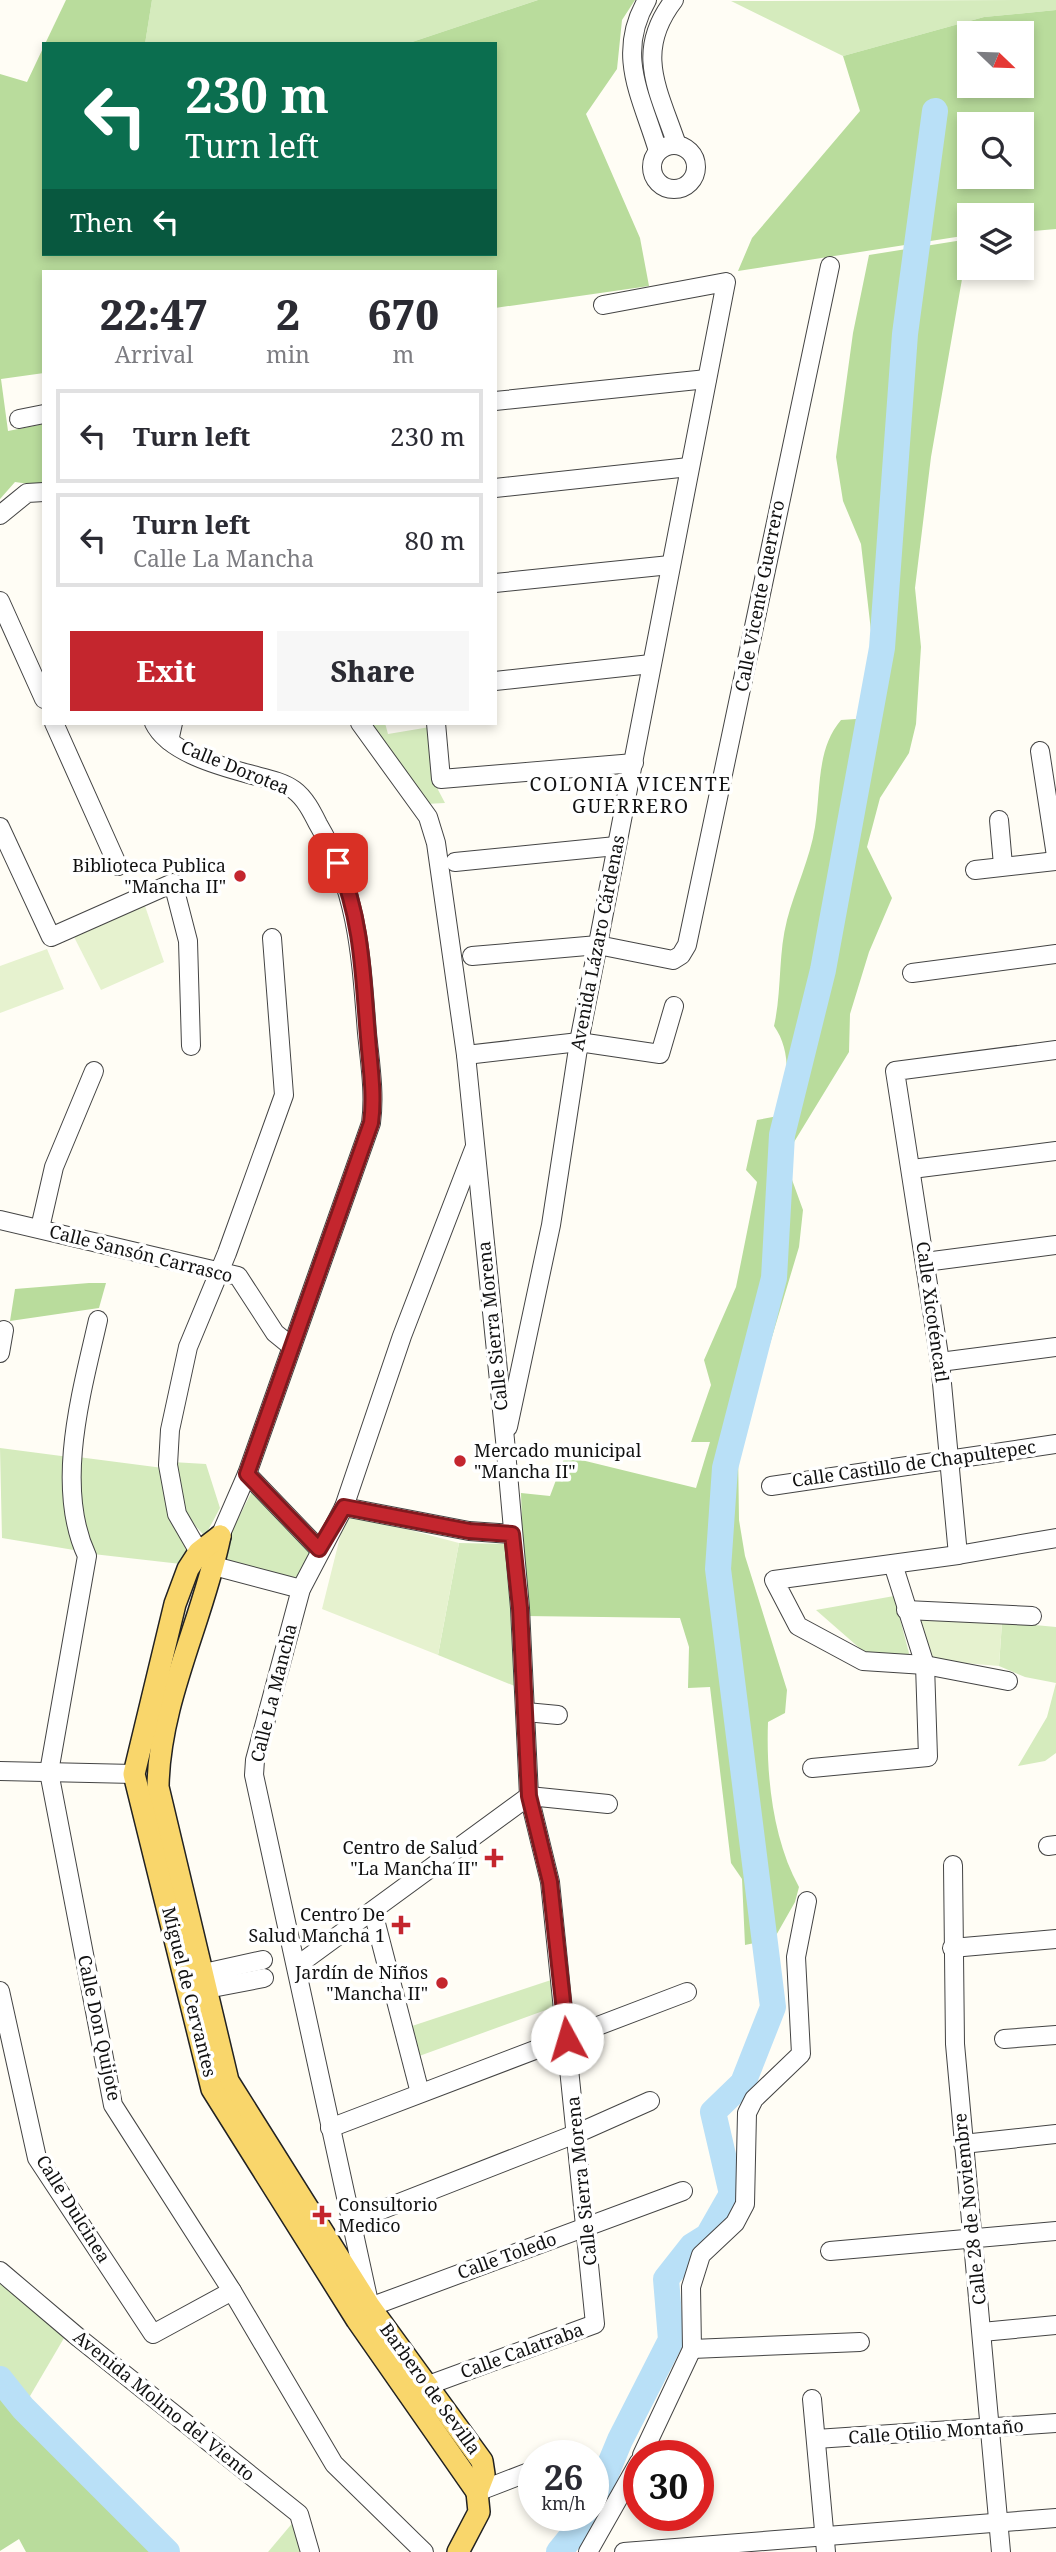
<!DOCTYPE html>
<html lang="en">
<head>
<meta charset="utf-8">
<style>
	body { margin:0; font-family:"Noto Serif",serif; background:#f7f7f7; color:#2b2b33; height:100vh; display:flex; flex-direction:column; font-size:26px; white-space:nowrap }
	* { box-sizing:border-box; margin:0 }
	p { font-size:23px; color:#7c7c81 }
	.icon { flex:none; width:38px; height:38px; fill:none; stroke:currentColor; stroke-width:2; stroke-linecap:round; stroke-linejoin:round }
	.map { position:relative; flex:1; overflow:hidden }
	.details { position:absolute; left:42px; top:270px; width:455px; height:455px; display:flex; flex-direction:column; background:#fff; border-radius:0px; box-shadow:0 4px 10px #0003 }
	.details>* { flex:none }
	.banner { position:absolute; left:42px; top:42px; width:455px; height:214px; border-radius:0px; box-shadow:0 4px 10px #0003; background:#0b6e4f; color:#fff; overflow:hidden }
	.needle { width:46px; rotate:113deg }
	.buttons { position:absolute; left:957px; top:21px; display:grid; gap:14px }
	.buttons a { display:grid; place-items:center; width:77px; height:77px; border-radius:0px; background:#fff; box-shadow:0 4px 10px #0003; font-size:35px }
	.speed { position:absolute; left:518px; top:2440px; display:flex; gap:14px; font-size:35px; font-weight:700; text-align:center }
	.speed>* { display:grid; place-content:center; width:91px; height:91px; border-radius:50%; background:#fff; box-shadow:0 4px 10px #0003; line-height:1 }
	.speed small { font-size:18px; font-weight:400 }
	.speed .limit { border:10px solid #d22; background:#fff; color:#111 }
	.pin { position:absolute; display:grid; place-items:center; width:60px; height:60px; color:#fff; margin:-30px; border-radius:14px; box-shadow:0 4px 10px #0006 }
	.me { position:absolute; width:77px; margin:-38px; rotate:354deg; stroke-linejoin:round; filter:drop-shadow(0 0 5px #0008) }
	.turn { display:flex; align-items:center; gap:24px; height:147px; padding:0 28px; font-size:32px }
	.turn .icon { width:91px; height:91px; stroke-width:2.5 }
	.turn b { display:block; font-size:49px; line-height:60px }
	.then { display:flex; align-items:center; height:66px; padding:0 28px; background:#0003; gap:14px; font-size:26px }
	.eta { display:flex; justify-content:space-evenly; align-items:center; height:119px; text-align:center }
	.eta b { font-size:42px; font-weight:800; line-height:49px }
	.action { display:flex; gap:14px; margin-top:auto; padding:14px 28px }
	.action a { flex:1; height:80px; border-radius:0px; background:#c4262e; color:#fff; font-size:28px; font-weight:800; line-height:80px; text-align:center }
	.action a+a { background:#f7f7f7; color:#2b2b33 }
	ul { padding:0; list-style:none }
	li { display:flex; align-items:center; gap:21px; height:94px; margin:0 14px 10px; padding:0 14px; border:4px solid #e1e1e2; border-radius:0px }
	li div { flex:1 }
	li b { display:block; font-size:26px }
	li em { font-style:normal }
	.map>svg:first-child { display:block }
	.green { fill:#d5ebbd }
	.forest { fill:#b9dc9c; fill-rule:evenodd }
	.pitch { fill:#e6f2cf }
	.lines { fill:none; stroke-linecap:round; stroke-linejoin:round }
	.river { stroke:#b9e0f7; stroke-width:26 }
	.minor-casing { stroke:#444; stroke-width:20 }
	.major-casing { stroke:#222; stroke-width:24 }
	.minor { stroke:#fff; stroke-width:18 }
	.major { stroke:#f9d66b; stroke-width:21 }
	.route-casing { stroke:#7f191e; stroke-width:18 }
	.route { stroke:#c4262e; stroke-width:12 }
	.poi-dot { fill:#c4262e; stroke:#fff; stroke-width:2.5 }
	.labels { text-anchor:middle; stroke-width:7; stroke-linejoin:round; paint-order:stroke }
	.street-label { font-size:18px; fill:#111; stroke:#fff }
	.poi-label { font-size:18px; fill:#111; stroke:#fff; text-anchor:end }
	.neighbourhood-label { font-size:19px; letter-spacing:2px; fill:#111; stroke:#fff }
</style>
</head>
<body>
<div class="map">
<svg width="1056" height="2552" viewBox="0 0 1056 2552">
	<rect width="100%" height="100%" fill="#fffdf5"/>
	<!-- green -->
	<g class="green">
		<path d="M152,0h386l-132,44h-261z"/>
		<path d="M1056,0v10l-72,7 -141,39 -112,-55z"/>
		<path d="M366,723h19l3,11 42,-7 5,57 10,19 -20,1z"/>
		<path d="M0,1448l69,9 -1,59 6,34 -72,-12z"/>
		<path d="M78,1457l85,11 30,86 -12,10 -88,-10 -9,-16z"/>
		<path d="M172,1462l34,2 14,44 -15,28c-23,-21 -27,-45 -33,-74z"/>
		<path d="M253,1489l61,60 -16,28 -25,-1 -48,-16 1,-17z"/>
		<path d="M459,1543l51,1 7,143 -79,-32z"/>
		<path d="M894,1596l16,61 -46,-5 -48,-42z"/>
		<path d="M1002,1622l54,5v126l-11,8 -27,5 29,-49 9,-34 -31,-6 -26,-11z"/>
		<path d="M551,1980l3,27 -143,52 -8,-30z"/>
		<path d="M0,2279l64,59 -41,70 -23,-29z"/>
		<path d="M295,2520l8,32h-35z"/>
	</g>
	<!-- forest -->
	<g class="forest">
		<path d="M66,0h86l-7,44h-100z"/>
		<path d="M538,0h97l-13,20 -5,49 -31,45 54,124 9,48 -154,22v-37h-451v102l-43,6 7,52 36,-7v62l-29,-4 -15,17v-425l27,8 17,-36v208h451v-210h-89z"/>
		<path d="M1056,10v219l-34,3v-17h-52l-1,20 -231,36 14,-33 108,-127 -17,-55 141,-39zM1022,33v53h-52v-53zM1022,124v53h-52v-53z"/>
		<path d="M969,239l-38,218 -16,131 6,59 -5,77 -7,29 -29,45 -13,49 25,51 -23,54 -19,62 -1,38 -58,95v30l12,33 -4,37 -61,203 1,70 6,36 42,134 -2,23 -17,9c-2,54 5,118 31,165l-4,15 -21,37 -29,6 -3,-66 -11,-16 -21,-176 -22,1 1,-41 -9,-29 -155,-2 -4,-123 29,3 15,-40 131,32 14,-46h-19l20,-57 -7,-25 32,-73 21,-105 -11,-12 11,-50 21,-4c11,-28 14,-65 -4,-90 8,-35 4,-72 13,-106 8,-31 23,-61 28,-93 6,-36 1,-78 26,-107l15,-1 18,-62 -13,-113 -18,-43 -7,-44 17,-124 16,-78z"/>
		<path d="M89,1283h17l-7,25 -89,13 5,-32z"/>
		<path d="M0,2379l23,29 144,144h-141l-7,-13 -19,12z"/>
	</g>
	<!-- pitch -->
	<g class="pitch">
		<path d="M144,903l20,59 -63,28 -29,-57z"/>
		<path d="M47,949l17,40 -64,24v-47z"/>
		<path d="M346,1513l113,30 -21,112 -116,-46z"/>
		<path d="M914,1618l88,4 -3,44 -71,-6z"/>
	</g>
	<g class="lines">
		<!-- river -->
		<g class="river">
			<path d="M0,2379l23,29 144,144"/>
			<path d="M593,2505l27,-65 51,-100 -5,-61 26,-33 16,-10 24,-42 -19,-82 30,-29 30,-76 -55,-438 7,-101 49,-190 8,-143 41,-165 59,-322 23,-314 30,-223"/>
			<path d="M559,2552l30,-37"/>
		</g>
		<defs>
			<g id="minor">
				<path d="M647,0c-32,55 -5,97 11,151"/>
				<path d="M674,0c-40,52 -16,89 3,145"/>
				<circle cx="674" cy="167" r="22"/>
				<path d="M495,401l212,-22"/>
				<path d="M19,419l25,-5"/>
				<path d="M495,488l194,-21"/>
				<path d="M0,515l27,-22 17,-1"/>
				<path d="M495,583l175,-18"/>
				<path d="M0,601l44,98"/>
				<path d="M495,681l156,-17"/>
				<path d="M54,723l64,143"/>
				<path d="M154,723c14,29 65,43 95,51 14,4 33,7 45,16 11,8 18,22 24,34 40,68 43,132 49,209 3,30 8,61 4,90l-124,351 -27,62"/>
				<path d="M360,723l68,94 8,26 30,212 39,385 15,168 9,188 21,86 45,442 -180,66"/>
				<path d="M436,723l5,56 193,-16"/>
				<path d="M169,741l4,-18"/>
				<path d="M1040,751l16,105"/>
				<path d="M999,820l4,45"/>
				<path d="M0,827l51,110 122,-54 15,58 3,105"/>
				<path d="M455,862l161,-16"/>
				<path d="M975,870l81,-9"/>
				<path d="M272,938l12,157 -57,158 -39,94 -18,83 -2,35 9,49 22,38 15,14 87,23"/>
				<path d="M472,956l126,-11 75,15 8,-5 6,-10 143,-679"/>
				<path d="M912,973l144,-19"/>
				<path d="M466,1055l113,-13 81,12 14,-48"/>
				<path d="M474,1149l-72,187 -58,171 -43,82 -46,171 -1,15 116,532 313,-116"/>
				<path d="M912,1169l144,-18"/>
				<path d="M0,1220l238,56 37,57 16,13"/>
				<path d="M40,1228l14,-61 40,-96"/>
				<path d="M925,1262l131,-17"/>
				<path d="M98,1320c-16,71 -44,166 -11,236l-38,216 64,333 119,186 102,173 90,88"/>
				<path d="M0,1353l4,-23"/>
				<path d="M940,1362l116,-15"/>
				<path d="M508,1427l43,-202 28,-183 147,-760 -123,23"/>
				<path d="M247,1474l72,75"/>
				<path d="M771,1486l285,-42"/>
				<path d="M344,1507l125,24 43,3"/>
				<path d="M958,1555l-18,-193 -45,-291 161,-21"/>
				<path d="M906,1610l126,6"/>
				<path d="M1008,1681l-83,-16 -62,-4 -65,-35 -24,-46 184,-25 98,-17"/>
				<path d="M526,1712l32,3"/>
				<path d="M812,1768l116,-11 -3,-92 -32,-101"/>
				<path d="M0,1771l134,3"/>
				<path d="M1048,1846l8,-1"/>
				<path d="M953,1865l2,179 46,508"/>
				<path d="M373,1912l47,181"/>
				<path d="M952,1948l104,-9"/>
				<path d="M298,1965l231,-169 79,8"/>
				<path d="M204,1973l59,-13"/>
				<path d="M207,1989l57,-11"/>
				<path d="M0,1991l37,167 116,176 79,-43"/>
				<path d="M1004,2039l52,-4"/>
				<path d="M330,2128l357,-136"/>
				<path d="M963,2144l93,-10"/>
				<path d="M353,2221l225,-88 72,-32"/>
				<path d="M830,2251l226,-20"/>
				<path d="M0,2271l79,67 220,176 11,38"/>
				<path d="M982,2332l74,-7"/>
				<path d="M692,2349l168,-7"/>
				<path d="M812,2399l14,153"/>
				<path d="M816,2439l240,-16"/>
				<path d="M642,2455l50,-106 -1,-62 10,-32 34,-32 10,-19 2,-91 7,-14 47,-45 -5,-97 11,-56"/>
				<path d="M477,2492l57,-22"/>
				<path d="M588,2552l51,-90"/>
				<path d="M624,2552l432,-34"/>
			</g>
			<g id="major">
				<path d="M220,1536c-17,84 -61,165 -62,251l70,294 142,226 112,154 2,13 -7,18 2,20 -21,40"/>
				<path d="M220,1536l-21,16 -11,17 -13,35 -41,170 78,315 145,231 120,172"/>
			</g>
		</defs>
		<!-- minor casing -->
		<use href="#minor" class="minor-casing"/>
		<!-- major casing -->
		<use href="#major" class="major-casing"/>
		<!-- minor -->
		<use href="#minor" class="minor"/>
		<!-- major -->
		<use href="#major" class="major"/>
	</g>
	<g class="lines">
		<defs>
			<path id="route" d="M338,863c24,55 25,115 30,174 2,28 7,58 3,86l-124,351 72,75 25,-42 125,24 43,3 8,74 9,188 21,86 17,157"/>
		</defs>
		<!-- route casing -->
		<use href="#route" class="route-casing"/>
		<!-- route -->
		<use href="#route" class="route"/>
	</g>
	<!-- markers -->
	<g class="poi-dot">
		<circle cx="240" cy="876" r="7"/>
		<circle cx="460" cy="1461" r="7"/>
		<path d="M490.5 1847.5h7v7h7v7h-7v7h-7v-7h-7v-7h7z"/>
		<path d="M397.5 1914.5h7v7h7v7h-7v7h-7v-7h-7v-7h7z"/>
		<circle cx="442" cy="1983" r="7"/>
		<path d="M318.5 2204.5h7v7h7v7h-7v7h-7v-7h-7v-7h7z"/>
	</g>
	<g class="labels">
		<!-- street labels -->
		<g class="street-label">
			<text transform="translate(760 596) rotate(-79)" y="6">Calle Vicente Guerrero</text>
			<text transform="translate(235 768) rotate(22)" y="6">Calle Dorotea</text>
			<text transform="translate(598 943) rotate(-79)" y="6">Avenida Lázaro Cárdenas</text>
			<text transform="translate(141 1254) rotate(14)" y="6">Calle Sansón Carrasco</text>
			<text transform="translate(932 1312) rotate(82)" y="6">Calle Xicoténcatl</text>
			<text transform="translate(493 1326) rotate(-96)" y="6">Calle Sierra Morena</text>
			<text transform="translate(914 1464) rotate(-8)" y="6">Calle Castillo de Chapultepec</text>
			<text transform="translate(274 1693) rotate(-76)" y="6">Calle La Mancha</text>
			<text transform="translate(189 1992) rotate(76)" y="6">Miguel de Cervantes</text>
			<text transform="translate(99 2028) rotate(78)" y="6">Calle Don Quijote</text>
			<text transform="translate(582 2181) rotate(-96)" y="6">Calle Sierra Morena</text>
			<text transform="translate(73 2209) rotate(58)" y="6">Calle Dulcinea</text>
			<text transform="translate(970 2209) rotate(-96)" y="6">Calle 28 de Noviembre</text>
			<text transform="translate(507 2256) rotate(-20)" y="6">Calle Toledo</text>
			<text transform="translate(522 2351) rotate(-20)" y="6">Calle Calatraba</text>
			<text transform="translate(430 2389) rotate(54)" y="6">Barbero de Sevilla</text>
			<text transform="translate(164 2406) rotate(39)" y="6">Avenida Molino del Viento</text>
			<text transform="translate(936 2432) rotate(-4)" y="6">Calle Otilio Montaño</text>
		</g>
		<!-- poi labels -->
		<g class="poi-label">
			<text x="226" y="872">Biblioteca Publica<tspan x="226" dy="21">"Mancha II"</tspan></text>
			<text x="474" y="1457" text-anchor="start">Mercado municipal<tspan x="474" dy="21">"Mancha II"</tspan></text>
			<text x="478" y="1854">Centro de Salud<tspan x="478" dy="21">"La Mancha II"</tspan></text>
			<text x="385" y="1921">Centro De<tspan x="385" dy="21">Salud Mancha 1</tspan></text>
			<text x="428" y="1979">Jardín de Niños<tspan x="428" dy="21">"Mancha II"</tspan></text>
			<text x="338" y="2211" text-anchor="start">Consultorio<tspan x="338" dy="21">Medico</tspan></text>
		</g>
		<!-- neighbourhood labels -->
		<g class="neighbourhood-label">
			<text x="631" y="791">COLONIA VICENTE<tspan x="631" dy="22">GUERRERO</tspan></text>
		</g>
	</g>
</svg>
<div class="buttons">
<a><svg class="needle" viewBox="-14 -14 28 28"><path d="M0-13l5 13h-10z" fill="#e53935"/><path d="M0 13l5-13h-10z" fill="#7c7c81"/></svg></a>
<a><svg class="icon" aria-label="search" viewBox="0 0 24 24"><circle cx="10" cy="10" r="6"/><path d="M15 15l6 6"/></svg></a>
<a><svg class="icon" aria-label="layers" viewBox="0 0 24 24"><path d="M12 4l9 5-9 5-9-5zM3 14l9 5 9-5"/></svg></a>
</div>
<div class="speed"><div>26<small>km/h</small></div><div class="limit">30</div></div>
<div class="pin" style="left:338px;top:863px;background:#d93025"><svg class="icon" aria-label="arrive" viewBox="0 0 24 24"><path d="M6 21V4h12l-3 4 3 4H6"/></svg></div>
<svg class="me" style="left:567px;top:2039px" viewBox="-20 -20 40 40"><circle r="19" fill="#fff"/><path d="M0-13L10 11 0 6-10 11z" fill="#c4262e"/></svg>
<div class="banner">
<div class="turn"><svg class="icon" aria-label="left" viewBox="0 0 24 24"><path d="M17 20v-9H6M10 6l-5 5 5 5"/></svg><div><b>230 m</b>Turn left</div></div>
<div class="then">Then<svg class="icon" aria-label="left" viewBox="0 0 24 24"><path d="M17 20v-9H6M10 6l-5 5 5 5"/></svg></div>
</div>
<section class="details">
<div class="eta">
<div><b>22:47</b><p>Arrival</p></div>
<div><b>2</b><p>min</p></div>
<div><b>670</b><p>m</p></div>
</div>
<ul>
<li><svg class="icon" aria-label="left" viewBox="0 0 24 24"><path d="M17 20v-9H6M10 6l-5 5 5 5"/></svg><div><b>Turn left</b></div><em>230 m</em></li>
<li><svg class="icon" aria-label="left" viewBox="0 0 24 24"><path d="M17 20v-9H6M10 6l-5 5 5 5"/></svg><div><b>Turn left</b><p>Calle La Mancha</p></div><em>80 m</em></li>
</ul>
<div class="action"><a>Exit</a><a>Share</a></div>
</section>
</div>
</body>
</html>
